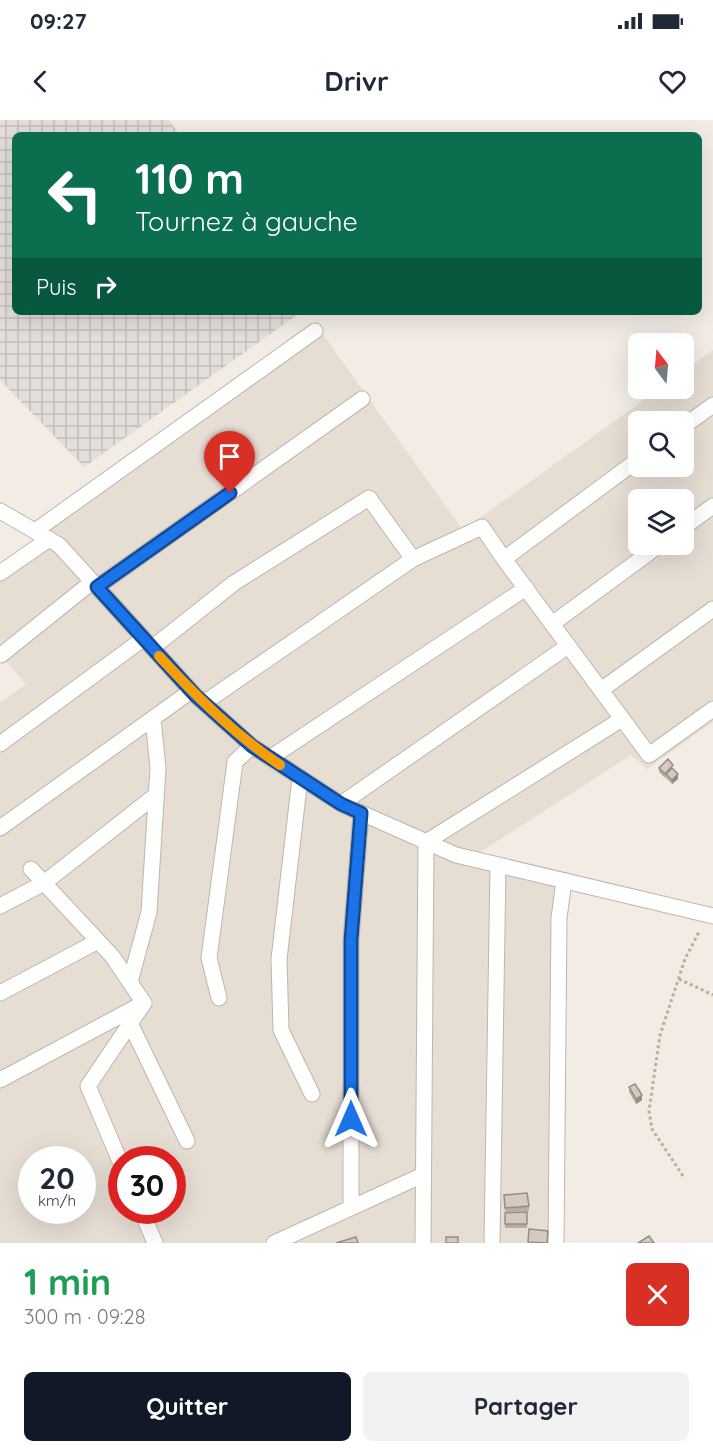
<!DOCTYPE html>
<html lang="fr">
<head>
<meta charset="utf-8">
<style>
	body { margin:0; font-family:Quicksand,sans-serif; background:#f2f2f3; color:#1f2937; height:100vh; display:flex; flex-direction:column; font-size:22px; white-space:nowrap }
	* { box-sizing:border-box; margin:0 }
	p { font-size:20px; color:#747a83 }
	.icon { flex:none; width:33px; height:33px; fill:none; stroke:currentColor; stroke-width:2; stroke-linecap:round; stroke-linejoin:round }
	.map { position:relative; height:1123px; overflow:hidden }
	.sheet { display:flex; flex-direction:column; background:#fff; flex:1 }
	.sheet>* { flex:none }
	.top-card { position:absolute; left:12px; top:12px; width:690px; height:183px; border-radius:9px; box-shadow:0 6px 24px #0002; background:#0b6e4f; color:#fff; overflow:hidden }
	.needle { width:39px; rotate:344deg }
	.fabs { position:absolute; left:628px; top:213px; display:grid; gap:12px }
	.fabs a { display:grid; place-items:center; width:66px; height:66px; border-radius:9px; background:#fff; box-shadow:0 6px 24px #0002; font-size:30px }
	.speed { position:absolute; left:18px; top:1026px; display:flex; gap:12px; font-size:30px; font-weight:700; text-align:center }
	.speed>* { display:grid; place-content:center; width:78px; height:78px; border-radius:50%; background:#fff; box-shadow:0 6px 24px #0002; line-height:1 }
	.speed small { font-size:15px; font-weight:400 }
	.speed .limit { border:9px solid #d22; background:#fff; color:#111 }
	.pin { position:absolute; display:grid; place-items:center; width:51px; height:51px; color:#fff; margin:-62px -26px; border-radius:50% 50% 50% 0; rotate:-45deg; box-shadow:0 0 6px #0007 }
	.pin .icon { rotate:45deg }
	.me { position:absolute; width:66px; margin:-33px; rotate:0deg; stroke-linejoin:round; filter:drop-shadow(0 0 4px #0008) }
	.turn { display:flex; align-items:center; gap:21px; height:126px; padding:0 24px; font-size:27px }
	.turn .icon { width:78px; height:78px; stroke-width:2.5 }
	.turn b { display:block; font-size:42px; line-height:51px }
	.then { display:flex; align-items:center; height:57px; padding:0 24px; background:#0003; gap:12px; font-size:22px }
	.round { display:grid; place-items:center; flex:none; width:63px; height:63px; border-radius:9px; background:#f2f2f3 }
	.summary { display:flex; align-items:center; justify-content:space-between; height:102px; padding:0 24px }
	h1 { font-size:36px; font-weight:700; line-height:45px; color:#1e9e55 }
	.button { display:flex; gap:12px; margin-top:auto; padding:12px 24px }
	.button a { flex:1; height:69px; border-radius:9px; background:#111827; color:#fff; font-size:24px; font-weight:700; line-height:69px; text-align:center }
	.button a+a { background:#f2f2f3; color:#1f2937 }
	.status { display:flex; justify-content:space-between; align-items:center; height:42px; padding:0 30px; background:#fff; direction:ltr }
	.status svg { height:16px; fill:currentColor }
	header { display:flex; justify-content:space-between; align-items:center; height:78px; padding:0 24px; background:#fff; font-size:27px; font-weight:700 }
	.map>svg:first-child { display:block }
	.residential { fill:#e6ddd3; fill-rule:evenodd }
	.industrial { fill:url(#industrial-grid) }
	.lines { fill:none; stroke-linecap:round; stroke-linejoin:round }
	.minor-casing { stroke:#c0b5ab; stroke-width:17 }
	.path { stroke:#bfac99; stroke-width:3; stroke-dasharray:3 3; stroke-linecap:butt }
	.minor { stroke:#fff; stroke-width:15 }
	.wall { fill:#b9ada3 }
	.shaded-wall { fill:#968d84 }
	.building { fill:#d7c9bd; stroke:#968d84; stroke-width:1.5 }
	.route-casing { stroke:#114b97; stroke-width:15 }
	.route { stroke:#1a73e8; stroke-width:10 }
	.slow { stroke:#f59e0b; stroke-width:10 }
</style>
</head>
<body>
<div class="status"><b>09:27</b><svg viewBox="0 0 49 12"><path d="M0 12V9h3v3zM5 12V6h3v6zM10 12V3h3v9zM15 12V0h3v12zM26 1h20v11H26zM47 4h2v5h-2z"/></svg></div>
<header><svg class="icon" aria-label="back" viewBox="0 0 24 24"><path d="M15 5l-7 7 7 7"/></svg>Drivr<svg class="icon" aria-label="heart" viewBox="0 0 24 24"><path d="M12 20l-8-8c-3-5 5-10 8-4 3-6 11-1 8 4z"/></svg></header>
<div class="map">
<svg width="713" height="1123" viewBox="0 0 713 1123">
	<defs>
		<pattern id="industrial-grid" width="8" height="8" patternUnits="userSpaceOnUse" patternTransform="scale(1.5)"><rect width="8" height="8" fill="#e4deda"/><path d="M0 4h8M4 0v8" fill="none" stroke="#c5bfbc"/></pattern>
	</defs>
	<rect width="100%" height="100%" fill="#f2ece5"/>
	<!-- residential -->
	<path class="residential" d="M319,209l144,201 196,-141 25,-1v-17l29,-21v372l-66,47 -16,-14 -160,103 93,23 -1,362h-563v-540l26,-19 -26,-30v-81l48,-33 -13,-9zM639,302h45v44h-45zM639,380h45v44h-45zM32,1040h50v50h-50zM122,1040h50v50h-50z"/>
	<!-- industrial -->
	<path class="industrial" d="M0,0h169l11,15h-165v177h286l-217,155 -84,-87z"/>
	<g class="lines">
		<defs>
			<g id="minor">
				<path d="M684,306l29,-21"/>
				<path d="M639,339l-135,100 145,196 64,-46"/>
				<path d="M0,391l59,34 136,150 57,51 89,58 115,51 257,61"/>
				<path d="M684,407l29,-21"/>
				<path d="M35,411l280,-200"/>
				<path d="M0,453l49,-34"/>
				<path d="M97,467l265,-188"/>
				<path d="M552,504l109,-80"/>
				<path d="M152,528l82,-65 135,-85 44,61"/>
				<path d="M1,535l91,-73"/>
				<path d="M601,570l112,-81"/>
				<path d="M204,583l209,-144 69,-32 22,32"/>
				<path d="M0,624l143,-105"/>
				<path d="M270,638l256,-170"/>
				<path d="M300,658l-21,181 2,71 31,64"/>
				<path d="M341,684l227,-158"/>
				<path d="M0,708l191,-137"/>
				<path d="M31,749l81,87 32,47 -56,83 34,80"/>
				<path d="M0,786l44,-23 112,-88"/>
				<path d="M130,862l19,-70 9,-144 -5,-49"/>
				<path d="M0,873l98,-52"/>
				<path d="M219,878l-10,-40 26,-196 17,-16"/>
				<path d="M130,903l57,118"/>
				<path d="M0,960l142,-76"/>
				<path d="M351,1088v-268l10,-127"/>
				<path d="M141,1090l14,33"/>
				<path d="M274,1123l149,-68"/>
				<path d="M423,1123l3,-401 196,-123"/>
				<path d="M492,1123l6,-378"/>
				<path d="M556,1123l3,-325 5,-37"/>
			</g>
		</defs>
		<!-- minor casing -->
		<use href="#minor" class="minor-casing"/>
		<!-- path -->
		<g class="path">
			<path d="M679,859l34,16"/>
			<path d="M683,1056l-31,-47 -3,-18 11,-76 25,-76 15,-29"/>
		</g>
		<!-- minor -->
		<use href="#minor" class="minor"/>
	</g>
	<!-- wall -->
	<g class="wall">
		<path d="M659,648l14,1 5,10 -6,5 -6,-6v-2l-1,2 -6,-6z"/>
		<path d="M629,967l13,13 -6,4 -7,-12z"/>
		<path d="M504,1075l25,11v5l-24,1z"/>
		<path d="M527,1092v16h-22v-15z"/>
	</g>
	<!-- shaded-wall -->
	<g class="shaded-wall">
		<path d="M678,654v5l-6,5v-4z"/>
		<path d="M642,975v5l-6,4v-5z"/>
	</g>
	<!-- building -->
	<g class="building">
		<path d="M668,639l5,6 -8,9 -6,-6z"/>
		<path d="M672,648l6,6 -6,6 -6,-6z"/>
		<path d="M635,964l7,11 -6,4 -7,-12z"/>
		<path d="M527,1073l2,13 -24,2 -1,-13z"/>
		<path d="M527,1092v12h-22v-11z"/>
		<path d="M529,1109l19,2 -1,12 -19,-1z"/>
		<path d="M649,1116l5,7h-16z"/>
		<path d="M356,1117l2,6h-22z"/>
		<rect x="446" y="1117" width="12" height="6"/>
	</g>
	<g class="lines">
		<defs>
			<path id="route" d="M230,373l-133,94 98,108 57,51 89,58 20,9 -10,127v179"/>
		</defs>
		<!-- route casing -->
		<use href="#route" class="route-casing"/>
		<!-- route -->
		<use href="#route" class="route"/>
		<!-- slow -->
		<path class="slow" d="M159,536c37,40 75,78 121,109"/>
	</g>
</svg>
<div class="fabs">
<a><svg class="needle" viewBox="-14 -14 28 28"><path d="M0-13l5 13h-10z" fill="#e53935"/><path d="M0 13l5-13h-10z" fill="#747a83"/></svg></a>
<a><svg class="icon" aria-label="search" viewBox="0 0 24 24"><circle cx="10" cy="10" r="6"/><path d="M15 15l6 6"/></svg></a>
<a><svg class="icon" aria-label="layers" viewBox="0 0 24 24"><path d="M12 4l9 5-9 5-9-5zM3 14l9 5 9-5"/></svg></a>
</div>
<div class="speed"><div>20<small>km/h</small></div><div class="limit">30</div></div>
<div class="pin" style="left:230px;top:373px;background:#d93025"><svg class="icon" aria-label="arrive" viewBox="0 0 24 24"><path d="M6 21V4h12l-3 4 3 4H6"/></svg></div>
<svg class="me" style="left:351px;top:999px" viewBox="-20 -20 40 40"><path d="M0-17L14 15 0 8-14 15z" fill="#1a73e8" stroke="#fff" stroke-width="4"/></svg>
<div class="top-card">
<div class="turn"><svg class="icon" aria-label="left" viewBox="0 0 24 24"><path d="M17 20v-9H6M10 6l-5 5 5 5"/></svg><div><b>110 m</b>Tournez à gauche</div></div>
<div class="then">Puis<svg class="icon" aria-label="right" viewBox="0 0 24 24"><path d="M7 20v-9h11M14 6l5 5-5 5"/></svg></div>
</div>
</div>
<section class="sheet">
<div class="summary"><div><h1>1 min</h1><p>300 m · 09:28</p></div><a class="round" style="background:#d93025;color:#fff"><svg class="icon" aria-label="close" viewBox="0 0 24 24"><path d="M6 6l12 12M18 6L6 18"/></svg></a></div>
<div class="button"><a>Quitter</a><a>Partager</a></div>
</section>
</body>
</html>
